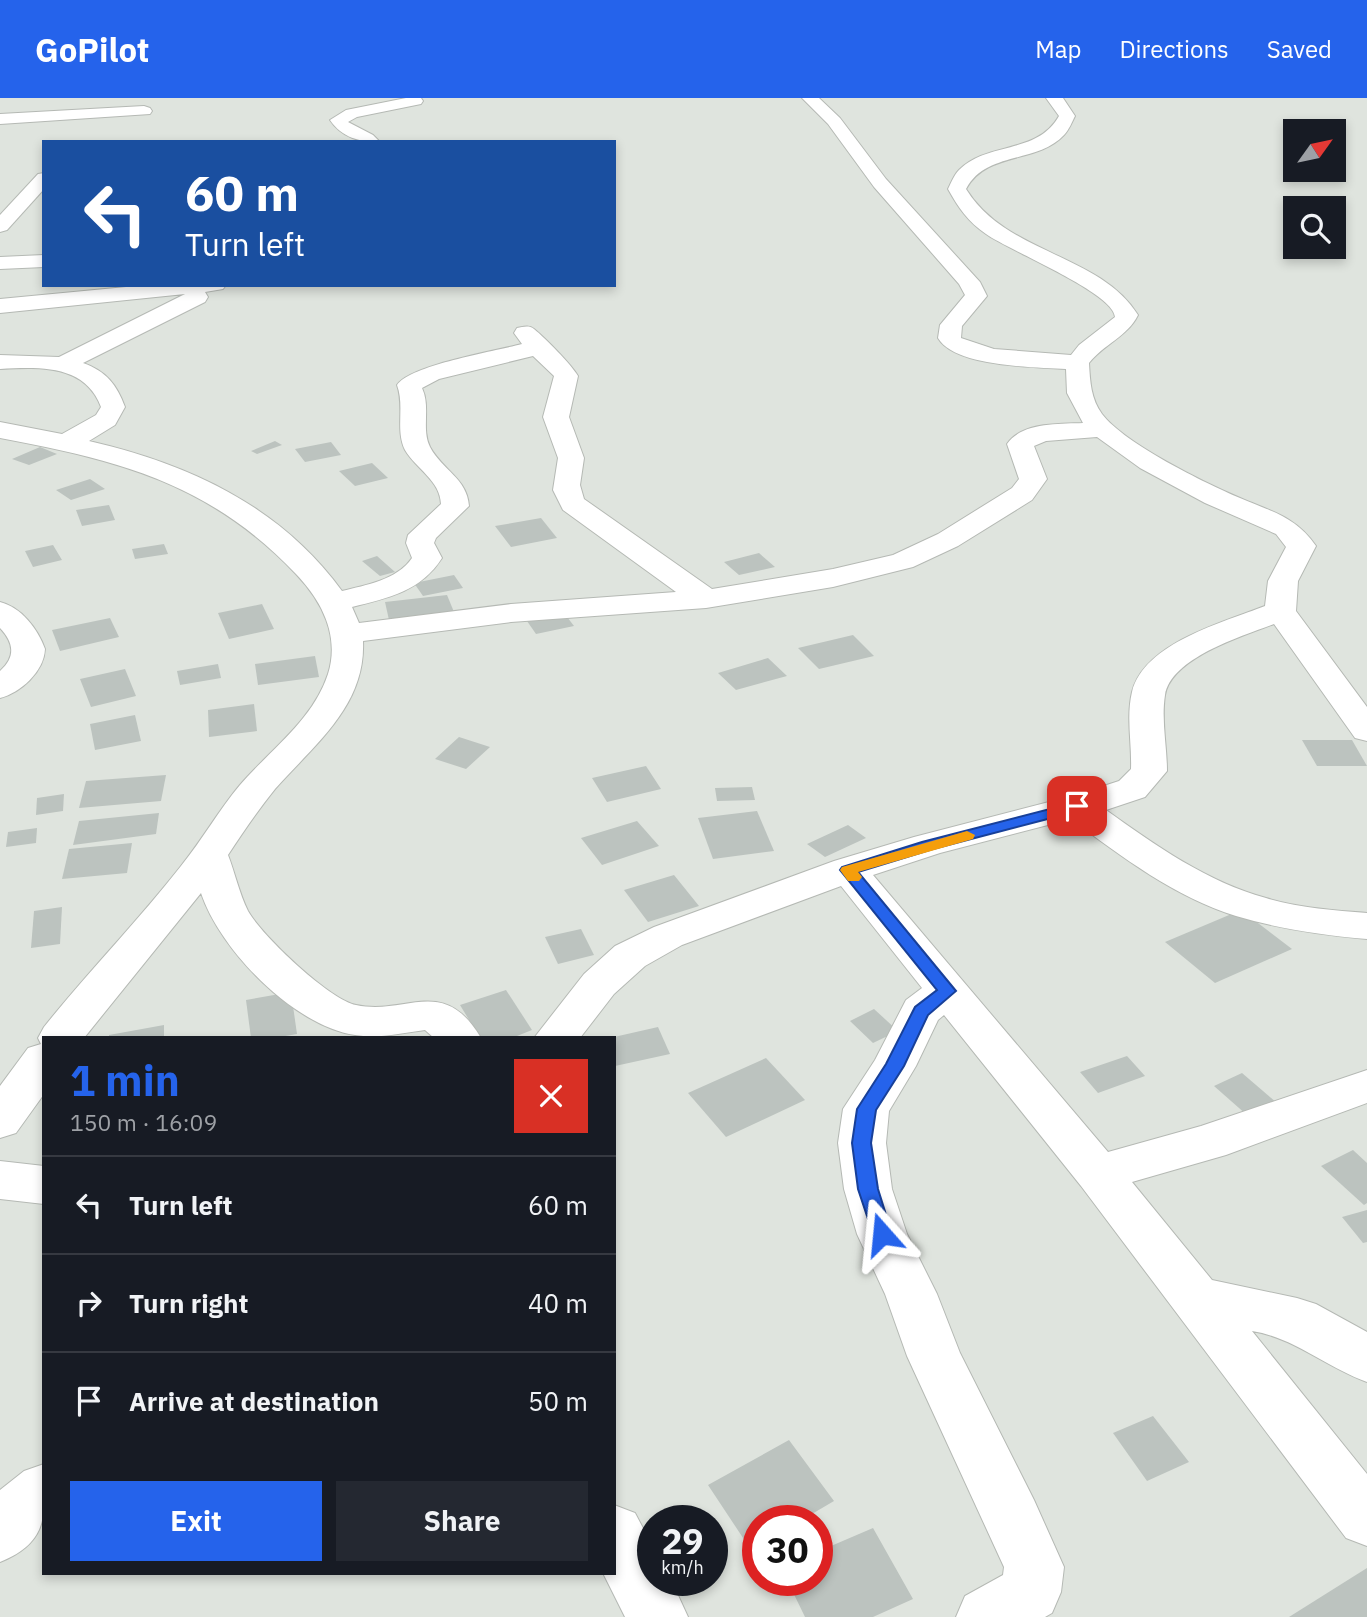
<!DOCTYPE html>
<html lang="en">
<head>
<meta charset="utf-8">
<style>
	body { margin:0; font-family:"IBM Plex Sans",sans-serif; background:#242831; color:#f1f3f6; height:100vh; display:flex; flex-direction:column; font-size:26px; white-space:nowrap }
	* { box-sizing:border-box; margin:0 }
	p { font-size:23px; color:#9ea1a6 }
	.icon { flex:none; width:38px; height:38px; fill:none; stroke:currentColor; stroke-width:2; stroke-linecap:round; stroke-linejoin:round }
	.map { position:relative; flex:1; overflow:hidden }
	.panel { position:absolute; left:42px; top:938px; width:574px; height:539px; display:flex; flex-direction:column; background:#171b24; border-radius:0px; box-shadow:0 4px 10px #0003 }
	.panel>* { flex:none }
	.hud { position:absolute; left:42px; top:42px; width:574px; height:147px; border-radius:0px; box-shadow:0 4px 10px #0003; background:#1a4fa0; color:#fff; overflow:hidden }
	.needle { width:46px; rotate:57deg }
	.fabs { position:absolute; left:1283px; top:21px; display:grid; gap:14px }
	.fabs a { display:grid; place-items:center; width:63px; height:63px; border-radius:0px; background:#171b24; box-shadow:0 4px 10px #0003; font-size:35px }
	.speed { position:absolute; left:637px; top:1407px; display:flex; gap:14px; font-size:35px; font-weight:700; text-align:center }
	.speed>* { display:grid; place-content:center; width:91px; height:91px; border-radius:50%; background:#171b24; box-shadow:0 4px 10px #0003; line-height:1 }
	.speed small { font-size:18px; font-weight:400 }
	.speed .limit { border:10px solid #d22; background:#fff; color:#111 }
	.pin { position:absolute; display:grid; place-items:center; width:60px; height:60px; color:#fff; margin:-30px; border-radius:14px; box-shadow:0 4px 10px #0006 }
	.me { position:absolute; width:77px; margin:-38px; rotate:342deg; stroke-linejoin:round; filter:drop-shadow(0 0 5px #0008) }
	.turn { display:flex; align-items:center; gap:24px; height:147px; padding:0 28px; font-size:32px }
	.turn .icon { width:91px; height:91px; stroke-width:2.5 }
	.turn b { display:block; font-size:49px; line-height:60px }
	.round { display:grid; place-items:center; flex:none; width:74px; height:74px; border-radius:0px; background:#242831 }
	.overview { display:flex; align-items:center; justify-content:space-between; height:119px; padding:0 28px }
	h1 { font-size:42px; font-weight:700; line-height:52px; color:#2563eb }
	.button { display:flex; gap:14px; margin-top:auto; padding:14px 28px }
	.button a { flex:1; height:80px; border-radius:0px; background:#2563eb; color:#fff; font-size:28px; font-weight:700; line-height:80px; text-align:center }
	.button a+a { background:#242831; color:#f1f3f6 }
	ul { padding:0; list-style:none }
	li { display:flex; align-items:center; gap:21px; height:98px; padding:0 28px; border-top:2px solid #363941 }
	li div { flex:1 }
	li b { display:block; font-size:26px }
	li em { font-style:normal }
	header { display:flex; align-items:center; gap:42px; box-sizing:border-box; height:98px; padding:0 35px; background:#2563eb; color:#fff }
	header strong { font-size:33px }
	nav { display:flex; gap:38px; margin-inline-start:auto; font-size:24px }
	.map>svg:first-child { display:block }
	.building { fill:#bcc3bf }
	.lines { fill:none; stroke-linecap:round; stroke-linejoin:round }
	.minor-casing { stroke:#b5b9b4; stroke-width:2 }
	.minor { fill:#fff; fill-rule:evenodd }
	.route { fill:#2563eb; stroke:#184099; stroke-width:2 }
	.slow { fill:#f59e0b }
</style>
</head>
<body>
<header>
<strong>GoPilot</strong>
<nav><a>Map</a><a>Directions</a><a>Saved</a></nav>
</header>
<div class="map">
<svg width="1367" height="1519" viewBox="0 0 1367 1519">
	<rect width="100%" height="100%" fill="#dfe4de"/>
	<!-- building -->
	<g class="building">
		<path d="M275,343l7,4 -25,9 -6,-3z"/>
		<path d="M331,344l10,13 -36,7 -10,-13z"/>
		<path d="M40,349l17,7 -28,11 -17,-6z"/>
		<path d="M372,365l16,15 -33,8 -16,-15z"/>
		<path d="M90,381l15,10 -34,11 -15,-10z"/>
		<path d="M109,407l6,15 -33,6 -6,-16z"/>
		<path d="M541,420l16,20 -46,9 -16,-21z"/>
		<path d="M164,446l4,10 -33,5 -3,-10z"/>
		<path d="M53,447l9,15 -29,7 -8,-16z"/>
		<path d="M759,455l16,14 -36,8 -15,-13z"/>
		<path d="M377,458l18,16 -15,4 -18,-15z"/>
		<path d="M454,477l9,13 -40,8 -9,-13z"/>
		<path d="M447,497l7,17 -65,8 -4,-18z"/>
		<path d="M262,506l12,25 -45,10 -11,-26z"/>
		<path d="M564,515l10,13 -38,8 -9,-13z"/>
		<path d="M110,520l9,19 -59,14 -8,-21z"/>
		<path d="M853,537l21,21 -55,13 -21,-21z"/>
		<path d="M315,558l4,21 -61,8 -3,-21z"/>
		<path d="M768,560l19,18 -51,14 -18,-17z"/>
		<path d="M218,566l3,14 -41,7 -3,-14z"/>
		<path d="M125,571l11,27 -45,11 -11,-28z"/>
		<path d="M254,606l3,27 -48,6 -1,-27z"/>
		<path d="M135,617l6,26 -46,9 -5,-26z"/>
		<path d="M459,639l31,10 -24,22 -31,-10z"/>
		<path d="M1302,642h50l15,26h-50z"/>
		<path d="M646,668l15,23 -54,13 -15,-24z"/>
		<path d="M166,677l-5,26 -82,7 7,-27z"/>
		<path d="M752,689l3,13 -38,1 -2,-13z"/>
		<path d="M64,696l-1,17 -27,4 1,-17z"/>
		<path d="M757,713l17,40 -61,8 -15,-41z"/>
		<path d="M159,715l-3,21 -83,11 6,-24z"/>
		<path d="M637,723l22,25 -57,19 -21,-27z"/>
		<path d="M848,727l18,13 -41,19 -18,-13z"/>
		<path d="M37,730l-1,15 -30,4 2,-15z"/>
		<path d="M132,745l-5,30 -65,6 7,-30z"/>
		<path d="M674,777l25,31 -51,16 -24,-32z"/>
		<path d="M62,809l-2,37 -29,4 3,-37z"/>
		<path d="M1241,812l51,39 -77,34 -50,-41z"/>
		<path d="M581,831l13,26 -36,9 -13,-27z"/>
		<path d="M506,892l26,40 -20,8h-32l-20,-33z"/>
		<path d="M291,894l6,42 -23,4h-23l-5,-38z"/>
		<path d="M874,911l24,22 -25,12 -23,-22z"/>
		<path d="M164,927v13h-55v-3z"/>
		<path d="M658,929l12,27 -55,12 -1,-29z"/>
		<path d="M1127,958l18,20 -47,17 -18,-21z"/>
		<path d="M766,960l39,42 -79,37 -38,-44z"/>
		<path d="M1242,975l42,36 -28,14 -42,-37z"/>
		<path d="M1353,1052l14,13v40l-3,2 -43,-39z"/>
		<path d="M1367,1112v32l-4,1 -21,-26z"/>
		<path d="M1153,1318l36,46 -42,19 -34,-48z"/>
		<path d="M789,1342l45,61 -34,20h-42v25l-7,4 -43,-65z"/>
		<path d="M873,1430l40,71 -40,18h-68l-18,-37h30v-28z"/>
		<path d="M1367,1470v49h-78z"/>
	</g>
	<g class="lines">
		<defs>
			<g id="minor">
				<path d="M406,0h15l2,3 -2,3 -64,13 -9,5 25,13 7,7c-20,0 -38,-4 -50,-22l16,-10z"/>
				<path d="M802,0h17l21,20 46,61 94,103 7,14 -25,30 -1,12 33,11 77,6 8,-10 36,-28c-1,-24 -105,-66 -129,-83 -18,-12 -28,-27 -38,-45 3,-6 6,-14 11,-19 29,-29 78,-15 100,-54l-13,-18h17l12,18c-3,6 -6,14 -11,19 -27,29 -78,16 -98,54 41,66 133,64 172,126 -10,21 -35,30 -49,48 1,19 2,36 13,51 23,30 103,69 138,84 32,14 55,18 76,48l-18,35 -2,30 71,96v34l-12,-3 -81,-114c-32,12 -103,34 -109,71 -4,25 2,51 2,76l-22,26 -39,13c49,35 101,72 160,88 33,10 67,12 101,15v26c-45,-4 -88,-10 -131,-23 -61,-19 -114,-59 -165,-97l-131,34 -67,22 235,277 93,-26 166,-56v33l-141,52 -94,27 80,98 85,18 19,6 51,28v50c-40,-14 -72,-44 -115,-51l115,143v72l-21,-8 -265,-352 -137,-171 -6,5 -22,46 -27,45 -3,32 6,46 15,45 30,60 23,59 74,147 30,67 -3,25 -9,21 -7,4h-89l9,-21 38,-21 1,-8 -97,-211 -22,-62 -28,-60 -13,-45 -6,-46 5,-34 32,-49 31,-60 16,-12 -81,-102 -159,59 -37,21 -31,28 -34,44h-46l50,-64 31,-28 39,-19 180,-66 80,-24 162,-42 43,-14 12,-12c1,-25 -5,-52 1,-77 12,-49 92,-70 133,-86l3,-25 18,-34 -10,-13 -71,-31 -65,-35 -43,-31 -51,4 -12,5 13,33 -15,21 -74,46 -45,21 -80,20 -127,21 -195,14 -148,19c3,65 -49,104 -88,148 -17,21 -32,43 -47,66 7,18 11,38 20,56 14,25 81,88 108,94 51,11 87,-31 125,33h-47l-9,-8c-23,3 -47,9 -70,5 -61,-9 -135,-85 -154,-142l-117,145h-40v56l-28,39 -16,5v-52l28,-38 13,-4 -3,-6 6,-11c44,-55 94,-106 137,-161 21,-26 38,-56 59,-81 31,-36 73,-65 88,-111 12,-38 -6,-73 -32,-100 -86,-91 -178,-114 -296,-136v-16l62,12 34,-19 5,-8c-16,-43 -62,-40 -101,-38v-14l59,2 126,-63 -185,19v-14l147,-14h79l-3,4 -18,3 3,5 -3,5 -122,61c23,8 34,22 42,44l-10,18 -26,16c100,23 191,65 253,150 24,-6 55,-11 70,-33l-6,-15 2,-8 33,-31c-1,-24 -25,-35 -36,-54 -10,-20 0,-44 -8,-65 13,-20 99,-34 125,-41l-8,-11 3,-5c6,-1 12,-3 17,1 11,9 37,35 44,47l-9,41 15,41 -4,27 4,14 128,90 121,-20 60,-14 45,-21 74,-46 7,-9 -12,-35c15,-22 52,-20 76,-21l-16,-30 -1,-24c-32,-2 -111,-2 -128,-31l2,-13 25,-30 -6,-11 -85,-97 -46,-63zM533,258l21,20 -11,41 15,41 -5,32 10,20 113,82 -165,12 -152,19 -7,-16c37,-9 69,-16 90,-49l-8,-15 2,-5 33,-32c-2,-28 -27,-36 -39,-59 -9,-18 1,-40 -8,-59l17,-9z"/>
				<path d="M144,8l6,2 2,3 -2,3 -150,10v-10z"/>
				<path d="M44,75v16l-37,41 -7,2v-17l38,-41z"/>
				<path d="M44,157v12l-44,2v-12z"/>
				<path d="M0,504c21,5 38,27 45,47 -1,23 -25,44 -45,49v-27c16,-14 14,-28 0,-43z"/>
				<path d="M0,1063l44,5v38l-44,-5z"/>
				<path d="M44,1366c0,47 8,77 -44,98v-72l24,-19z"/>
				<path d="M614,1407l21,8 18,34v33h18l17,37h-63l-22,-44h11z"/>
			</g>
		</defs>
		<!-- minor casing -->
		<use href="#minor" class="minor-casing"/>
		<!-- minor -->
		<use href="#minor" class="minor"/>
	</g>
	<!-- route -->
	<path class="route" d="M1077,704l5,1 3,3 -3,4 -149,39 -75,23 98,119 -28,24 -24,51 -28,44 -5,33 7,46 14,45 -3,6 -7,2 -7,-2 -17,-51 -6,-46 5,-34 29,-45 29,-57 22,-17 -97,-120 2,-3 80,-25z"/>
	<!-- slow -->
	<path class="slow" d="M967,733l8,4 -2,4 -115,33 4,5 -3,4h-11l-8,-11 2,-3z"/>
</svg>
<div class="fabs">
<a><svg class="needle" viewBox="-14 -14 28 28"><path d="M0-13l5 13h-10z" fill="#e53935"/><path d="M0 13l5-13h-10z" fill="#9ea1a6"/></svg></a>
<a><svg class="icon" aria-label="search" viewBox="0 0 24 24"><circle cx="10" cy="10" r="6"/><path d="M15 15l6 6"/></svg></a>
</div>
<div class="speed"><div>29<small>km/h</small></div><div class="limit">30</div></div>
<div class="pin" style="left:1077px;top:708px;background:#d93025"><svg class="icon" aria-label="arrive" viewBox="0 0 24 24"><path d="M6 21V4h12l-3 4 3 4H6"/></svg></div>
<svg class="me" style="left:882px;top:1136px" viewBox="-20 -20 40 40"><path d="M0-17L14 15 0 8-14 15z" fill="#2563eb" stroke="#fff" stroke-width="4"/></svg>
<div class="hud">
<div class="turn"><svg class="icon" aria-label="left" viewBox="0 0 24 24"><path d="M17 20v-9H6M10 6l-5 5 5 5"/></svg><div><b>60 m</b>Turn left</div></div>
</div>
<section class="panel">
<div class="overview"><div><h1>1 min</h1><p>150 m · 16:09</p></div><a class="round" style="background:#d93025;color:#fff"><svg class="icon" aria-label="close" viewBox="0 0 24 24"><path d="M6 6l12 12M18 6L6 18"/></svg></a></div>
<ul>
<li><svg class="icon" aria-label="left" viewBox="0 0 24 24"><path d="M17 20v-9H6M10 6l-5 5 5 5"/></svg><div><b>Turn left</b></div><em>60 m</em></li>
<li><svg class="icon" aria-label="right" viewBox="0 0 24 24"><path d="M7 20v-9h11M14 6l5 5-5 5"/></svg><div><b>Turn right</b></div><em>40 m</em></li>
<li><svg class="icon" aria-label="arrive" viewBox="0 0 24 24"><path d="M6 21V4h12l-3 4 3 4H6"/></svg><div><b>Arrive at destination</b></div><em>50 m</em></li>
</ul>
<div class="button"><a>Exit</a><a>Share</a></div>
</section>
</div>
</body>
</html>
